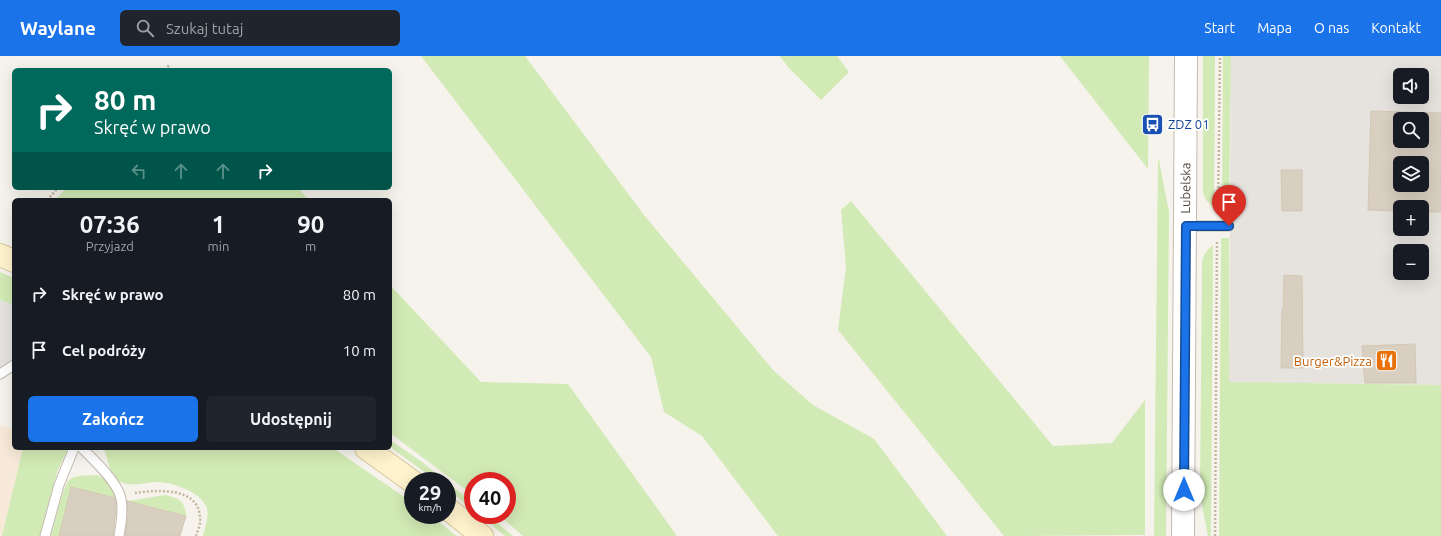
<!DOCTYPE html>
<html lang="pl">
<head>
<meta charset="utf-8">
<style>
	body { margin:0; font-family:Ubuntu,sans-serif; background:#20242c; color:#f1f3f6; height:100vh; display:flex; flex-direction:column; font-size:15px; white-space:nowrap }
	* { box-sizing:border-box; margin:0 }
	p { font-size:13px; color:#9ea1a6 }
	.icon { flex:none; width:22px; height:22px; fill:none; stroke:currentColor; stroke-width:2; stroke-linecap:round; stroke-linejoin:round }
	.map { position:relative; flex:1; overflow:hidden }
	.drawer { position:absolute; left:12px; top:142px; width:380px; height:252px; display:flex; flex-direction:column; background:#171b24; border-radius:6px; box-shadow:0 4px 16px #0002 }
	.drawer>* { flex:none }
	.banner { position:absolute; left:12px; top:12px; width:380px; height:122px; border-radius:6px; box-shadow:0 4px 16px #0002; background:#00695c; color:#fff; overflow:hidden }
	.tools { position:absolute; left:1393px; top:12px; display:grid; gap:8px }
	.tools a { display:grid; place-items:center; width:36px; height:36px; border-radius:6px; background:#171b24; box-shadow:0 4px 16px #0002; font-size:20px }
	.speed { position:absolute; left:404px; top:416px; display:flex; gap:8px; font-size:20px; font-weight:700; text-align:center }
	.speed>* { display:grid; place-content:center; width:52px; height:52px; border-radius:50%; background:#171b24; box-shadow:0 4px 16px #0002; line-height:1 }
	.speed small { font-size:10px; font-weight:400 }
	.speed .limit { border:6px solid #d22; background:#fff; color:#111 }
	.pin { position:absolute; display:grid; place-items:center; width:34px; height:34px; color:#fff; margin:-41px -17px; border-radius:50% 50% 50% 0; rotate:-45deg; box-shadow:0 0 4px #0007 }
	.pin .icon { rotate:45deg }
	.me { position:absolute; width:44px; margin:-22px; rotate:0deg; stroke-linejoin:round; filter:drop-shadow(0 0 3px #0008) }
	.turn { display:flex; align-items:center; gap:14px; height:84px; padding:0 16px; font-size:18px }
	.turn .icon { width:52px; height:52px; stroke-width:2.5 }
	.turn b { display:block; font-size:28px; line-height:34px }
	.lanes { display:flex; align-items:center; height:38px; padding:0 16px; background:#0003; justify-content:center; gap:20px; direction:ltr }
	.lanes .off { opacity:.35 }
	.eta { display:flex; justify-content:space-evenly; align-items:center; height:68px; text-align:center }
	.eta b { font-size:24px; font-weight:600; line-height:28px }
	.action { display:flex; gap:8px; margin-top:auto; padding:8px 16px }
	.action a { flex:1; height:46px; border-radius:6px; background:#1a73e8; color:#fff; font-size:16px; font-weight:600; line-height:46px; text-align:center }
	.action a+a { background:#20242c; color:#f1f3f6 }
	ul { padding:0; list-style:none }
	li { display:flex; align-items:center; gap:12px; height:56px; padding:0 16px }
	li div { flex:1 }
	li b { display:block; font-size:15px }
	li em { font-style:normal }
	header { display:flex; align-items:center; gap:24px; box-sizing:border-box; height:56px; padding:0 20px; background:#1a73e8; color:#fff }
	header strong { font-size:19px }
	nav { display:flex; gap:22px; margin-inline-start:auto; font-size:14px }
	.search { width:280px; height:36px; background:#20242c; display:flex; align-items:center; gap:10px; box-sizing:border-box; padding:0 14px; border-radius:6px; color:#9ea1a6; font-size:15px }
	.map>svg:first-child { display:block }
	.commercial { fill:#f7ead8 }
	.industrial { fill:#e6e2dd; fill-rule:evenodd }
	.green { fill:#d2eab5 }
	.parking { fill:#e5e3e0 }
	.building { fill:#d8cfc1; stroke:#d3c7b4; fill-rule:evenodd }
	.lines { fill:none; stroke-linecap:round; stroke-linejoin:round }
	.service-casing { stroke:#c2bbae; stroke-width:11 }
	.tertiary-casing { stroke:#c2bbae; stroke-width:24 }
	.secondary-casing { stroke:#d6c79b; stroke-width:24 }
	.path { stroke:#c4b79f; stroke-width:2.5; stroke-dasharray:2 2; stroke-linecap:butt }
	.service { stroke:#fff; stroke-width:9 }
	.tertiary { stroke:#fff; stroke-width:22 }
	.secondary { stroke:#fff3cd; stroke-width:22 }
	.route-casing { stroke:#114b97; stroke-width:10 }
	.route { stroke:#1a73e8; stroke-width:7 }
	.labels { text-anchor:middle; stroke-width:3.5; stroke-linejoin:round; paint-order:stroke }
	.transit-label { font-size:13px; fill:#164399; stroke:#fff; text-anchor:start }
	.street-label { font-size:13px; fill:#4b4439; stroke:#fff }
	.food-label { font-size:13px; fill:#c56008; stroke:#fff; text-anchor:end }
</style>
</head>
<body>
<header>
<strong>Waylane</strong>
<div class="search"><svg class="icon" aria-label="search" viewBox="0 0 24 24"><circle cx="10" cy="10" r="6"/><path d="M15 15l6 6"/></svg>Szukaj tutaj</div>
<nav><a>Start</a><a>Mapa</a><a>O nas</a><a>Kontakt</a></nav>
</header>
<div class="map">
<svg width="1441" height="480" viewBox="0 0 1441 480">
	<rect width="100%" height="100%" fill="#f6f3ec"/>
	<!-- commercial -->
	<path class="commercial" d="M0,369l14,5v18h9l-21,88h-2z"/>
	<!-- industrial -->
	<path class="industrial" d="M1231,0h210v329l-212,-3zM1400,19h22v22h-22zM1400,63h22v22h-22zM1400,107h22v22h-22zM1400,151h22v22h-22zM1400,195h22v22h-22z"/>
	<!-- green -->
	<g class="green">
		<path d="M421,0h104l119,159 129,155 40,35 61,34 73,97h-169l-76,-100 -38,-24 -13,-55z"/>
		<path d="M780,0h57l12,16 -28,28 -33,-33z"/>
		<path d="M1060,0h89l-1,113z"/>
		<path d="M1203,0h12l-1,152 -8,-8 -3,-8z"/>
		<path d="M1223,0h8l-2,154h-7z"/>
		<path d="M1158,104h1l10,52 -3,324h-12z"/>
		<path d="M66,132h232l11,12h-254z"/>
		<path d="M851,145l202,245 59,-3 33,-43v135l-141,1 -166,-206 8,-64 -5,-56z"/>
		<path d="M1221,182h8v144l212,3v151h-222z"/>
		<path d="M1213,189l-2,291h-3l-8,-41 2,-231c0,-8 5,-14 11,-19z"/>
		<path d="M0,216l14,6v27l-14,-5z"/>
		<path d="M390,229l91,97 87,2 109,152h-154l-24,-21h8v-34h-34v14l-83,-62z"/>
		<path d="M390,384l32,22 23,19h-8l-47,-34z"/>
		<path d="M23,392h45l-11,24 -17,64h-38z"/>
		<path d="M104,392h229l80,55v12h17l27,21h-254c2,-9 7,-21 3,-30 -6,-14 -34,-24 -48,-24 -13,0 -30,7 -42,-3 -7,-7 -9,-22 -12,-31z"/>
		<path d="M97,419c12,6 15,11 19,23l-45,-11 -12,49h-8c3,-10 12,-50 18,-56 7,-6 20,-4 28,-5z"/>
		<path d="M447,426l26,21v7l-26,-21z"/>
		<path d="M165,439c13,3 20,5 21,21l-41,-11 -8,31h-12l4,-22 -1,-13z"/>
		<path d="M479,459h9l25,21h-8z"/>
	</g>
	<!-- parking -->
	<path class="parking" d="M0,244l14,5v60l-14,5z"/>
	<!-- building -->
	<g class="building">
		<path d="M1371,55l70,2v99h-19v-5h-22v4l-32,-1zM1400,63h22v22h-22zM1400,107h22v22h-22z"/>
		<path d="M1281,114h21v41h-20z"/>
		<path d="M1284,219l18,1 1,92h-22l1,-59h1z"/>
		<path d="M1415,288l1,39h-51l-3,-37z"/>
		<path d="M71,431l44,11 1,12 -3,26h-54z"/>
		<path d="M127,445l59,15 -6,20h-55l3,-20z"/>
	</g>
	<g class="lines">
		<defs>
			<g id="service">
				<path d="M1185,170h44"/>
				<path d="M0,318l14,-9"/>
				<path d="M82,392c12,12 33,32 38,47 4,11 1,30 -1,41"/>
				<path d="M45,480l14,-51 15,-37"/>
			</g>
			<g id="tertiary">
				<path id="s1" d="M1183,480l3,-480"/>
			</g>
			<g id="secondary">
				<path d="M0,199l14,6"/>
				<path d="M366,392l47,34"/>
				<path d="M447,452l35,28"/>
			</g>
		</defs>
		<!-- service casing -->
		<use href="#service" class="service-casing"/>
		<!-- tertiary casing -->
		<use href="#tertiary" class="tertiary-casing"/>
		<!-- secondary casing -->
		<use href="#secondary" class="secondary-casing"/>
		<!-- path -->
		<g class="path">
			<path d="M165,14l5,-6"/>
			<path d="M47,144l11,-12"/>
			<path d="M1218,156l2,-156"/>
			<path d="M135,437c21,-3 64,-7 65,25 1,5 -2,12 -4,18"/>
			<path d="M1215,480l2,-295"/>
		</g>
		<!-- service -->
		<use href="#service" class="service"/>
		<!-- tertiary -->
		<use href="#tertiary" class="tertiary"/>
		<!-- secondary -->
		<use href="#secondary" class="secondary"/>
	</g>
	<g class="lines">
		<defs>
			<path id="route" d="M1184,434l2,-264h43"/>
		</defs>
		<!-- route casing -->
		<use href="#route" class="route-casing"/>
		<!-- route -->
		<use href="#route" class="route"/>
	</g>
	<!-- icons -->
	<defs>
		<symbol id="bus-square" viewBox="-11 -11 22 22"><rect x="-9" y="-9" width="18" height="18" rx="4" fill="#1a4fb4" stroke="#fff"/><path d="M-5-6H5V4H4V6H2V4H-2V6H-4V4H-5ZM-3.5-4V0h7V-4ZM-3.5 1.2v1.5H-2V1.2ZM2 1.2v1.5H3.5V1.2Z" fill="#fff"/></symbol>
		<symbol id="restaurant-square" viewBox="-11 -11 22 22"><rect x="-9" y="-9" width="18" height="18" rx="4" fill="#e8710a" stroke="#fff"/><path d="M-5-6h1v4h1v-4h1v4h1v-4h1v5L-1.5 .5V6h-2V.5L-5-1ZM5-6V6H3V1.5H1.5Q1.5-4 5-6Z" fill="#fff"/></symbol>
	</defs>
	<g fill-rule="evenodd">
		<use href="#bus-square" x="1140" y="56" width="25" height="25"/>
		<use href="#restaurant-square" x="1374" y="292" width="25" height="25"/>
	</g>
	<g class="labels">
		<!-- transit labels -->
		<g class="transit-label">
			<text x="1168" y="73">ZDZ 01</text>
		</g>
		<!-- street labels -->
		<g class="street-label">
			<text dy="5" stroke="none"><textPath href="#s1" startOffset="348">Lubelska</textPath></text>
		</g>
		<!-- food labels -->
		<g class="food-label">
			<text x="1372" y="310">Burger&amp;Pizza</text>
		</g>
	</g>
</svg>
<div class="tools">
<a><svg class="icon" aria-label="sound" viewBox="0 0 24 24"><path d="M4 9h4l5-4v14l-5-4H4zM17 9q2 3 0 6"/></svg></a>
<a><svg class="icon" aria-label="search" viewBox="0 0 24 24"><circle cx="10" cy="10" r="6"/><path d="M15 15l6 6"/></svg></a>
<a><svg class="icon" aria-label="layers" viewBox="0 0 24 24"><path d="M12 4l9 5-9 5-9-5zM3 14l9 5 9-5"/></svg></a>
<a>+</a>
<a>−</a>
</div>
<div class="speed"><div>29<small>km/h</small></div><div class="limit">40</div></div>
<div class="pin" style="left:1229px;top:170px;background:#d93025"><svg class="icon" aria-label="arrive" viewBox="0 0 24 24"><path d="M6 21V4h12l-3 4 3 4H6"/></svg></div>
<svg class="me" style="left:1184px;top:434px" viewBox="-20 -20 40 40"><circle r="19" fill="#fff"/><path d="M0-13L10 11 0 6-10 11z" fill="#1a73e8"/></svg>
<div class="banner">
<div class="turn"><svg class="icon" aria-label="right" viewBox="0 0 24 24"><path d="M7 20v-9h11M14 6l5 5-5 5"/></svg><div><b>80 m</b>Skręć w prawo</div></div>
<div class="lanes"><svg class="icon off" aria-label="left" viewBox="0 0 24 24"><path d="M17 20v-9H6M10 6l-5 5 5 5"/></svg><svg class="icon off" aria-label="ahead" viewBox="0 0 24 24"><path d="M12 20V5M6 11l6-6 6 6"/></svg><svg class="icon off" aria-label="ahead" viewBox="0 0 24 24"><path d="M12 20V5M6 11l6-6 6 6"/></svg><svg class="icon" aria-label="right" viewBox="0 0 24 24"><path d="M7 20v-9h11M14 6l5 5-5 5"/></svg></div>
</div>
<section class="drawer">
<div class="eta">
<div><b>07:36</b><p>Przyjazd</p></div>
<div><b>1</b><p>min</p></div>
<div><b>90</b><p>m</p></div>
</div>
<ul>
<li><svg class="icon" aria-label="right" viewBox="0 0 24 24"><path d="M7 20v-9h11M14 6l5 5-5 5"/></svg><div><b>Skręć w prawo</b></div><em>80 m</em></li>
<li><svg class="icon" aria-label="arrive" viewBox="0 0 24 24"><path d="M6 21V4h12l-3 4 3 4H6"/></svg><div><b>Cel podróży</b></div><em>10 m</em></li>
</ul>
<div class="action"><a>Zakończ</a><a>Udostępnij</a></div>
</section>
</div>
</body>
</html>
